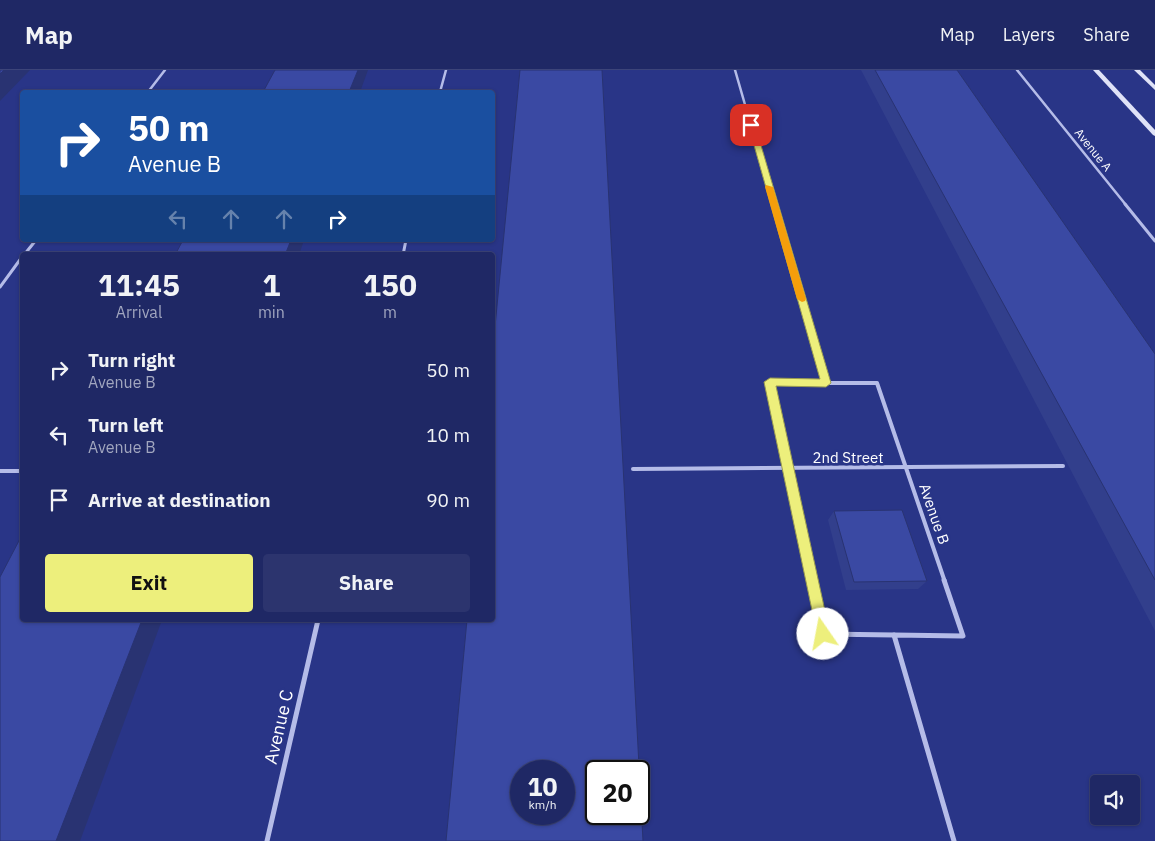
<!DOCTYPE html>
<html lang="en">
<head>
<meta charset="utf-8">
<style>
	body { margin:0; font-family:"IBM Plex Sans",sans-serif; background:#2c346e; color:#f1f3f6; height:100vh; display:flex; flex-direction:column; font-size:19px; white-space:nowrap }
	* { box-sizing:border-box; margin:0 }
	p { font-size:16px; color:#a1a6bf }
	.icon { flex:none; width:28px; height:28px; fill:none; stroke:currentColor; stroke-width:2; stroke-linecap:round; stroke-linejoin:round }
	.map { position:relative; flex:1; overflow:hidden }
	.sheet { position:absolute; left:20px; top:182px; width:475px; height:370px; display:flex; flex-direction:column; background:#1f2865; border-radius:5px; box-shadow:0 1px 4px #0004,0 0 0 1px #3c4479 }
	.sheet>* { flex:none }
	.banner { position:absolute; left:20px; top:20px; width:475px; height:152px; border-radius:5px; box-shadow:0 1px 4px #0004,0 0 0 1px #3c4479; background:#1a4fa0; color:#fff; overflow:hidden }
	.controls { position:absolute; left:1090px; top:705px; display:grid; gap:10px }
	.controls a { display:grid; place-items:center; width:50px; height:50px; border-radius:5px; background:#1f2865; box-shadow:0 1px 4px #0004,0 0 0 1px #3c4479; font-size:25px }
	.speed { position:absolute; left:510px; top:690px; display:flex; gap:10px; font-size:25px; font-weight:700; text-align:center }
	.speed>* { display:grid; place-content:center; width:65px; height:65px; border-radius:50%; background:#1f2865; box-shadow:0 1px 4px #0004,0 0 0 1px #3c4479; line-height:1 }
	.speed small { font-size:12px; font-weight:400 }
	.speed .limit { border:2px solid #111; border-radius:8px; background:#fff; color:#111 }
	.pin { position:absolute; display:grid; place-items:center; width:42px; height:42px; color:#fff; margin:-21px; border-radius:10px; box-shadow:0 2px 8px #0006 }
	.me { position:absolute; width:55px; margin:-28px; rotate:348deg; stroke-linejoin:round; filter:drop-shadow(0 0 4px #0008) }
	.turn { display:flex; align-items:center; gap:18px; height:105px; padding:0 25px; font-size:22px }
	.turn .icon { width:65px; height:65px; stroke-width:2.5 }
	.turn b { display:block; font-size:35px; line-height:42px }
	.lanes { display:flex; align-items:center; height:48px; padding:0 25px; background:#0003; justify-content:center; gap:25px; direction:ltr }
	.lanes .off { opacity:.35 }
	.eta { display:flex; justify-content:space-evenly; align-items:center; height:85px; text-align:center }
	.eta b { font-size:30px; font-weight:700; line-height:35px }
	.button { display:flex; gap:10px; margin-top:auto; padding:10px 25px }
	.button a { flex:1; height:58px; border-radius:5px; background:#edef7c; color:#111; font-size:20px; font-weight:700; line-height:58px; text-align:center }
	.button a+a { background:#2c346e; color:#f1f3f6 }
	ul { padding:0; list-style:none }
	li { display:flex; align-items:center; gap:15px; height:65px; padding:0 25px }
	li div { flex:1 }
	li b { display:block; font-size:19px }
	li em { font-style:normal }
	header { display:flex; align-items:center; gap:30px; box-sizing:border-box; height:70px; padding:0 25px; background:#1f2865; border-bottom:1px solid #3c4479 }
	header strong { font-size:24px }
	nav { display:flex; gap:28px; margin-inline-start:auto; font-size:18px }
	.map>svg:first-child { display:block }
	.lines { fill:none; stroke-linecap:round; stroke-linejoin:round }
	.lane-far3 { stroke:#b5bce8; stroke-width:2.5 }
	.lane-far2 { stroke:#b5bce8; stroke-width:3 }
	.lane-far1 { stroke:#b5bce8; stroke-width:4 }
	.lane { stroke:#b5bce8; stroke-width:5 }
	.secondary { fill:#dfe2f7; fill-rule:evenodd }
	.wall { fill:#323f8c }
	.shaded-wall { fill:#293372 }
	.building { fill:#3a49a3; stroke:#293372; fill-rule:evenodd }
	.route { fill:#edef7c; stroke:#9a9b51 }
	.slow { fill:#f59e0b }
	.labels { text-anchor:middle; stroke-width:5; stroke-linejoin:round; paint-order:stroke }
	.far-street-label { font-size:12px; fill:#fff; stroke:#293587 }
	.street-label { font-size:15px; fill:#fff; stroke:#293587 }
	.near-street-label { font-size:18px; fill:#fff; stroke:#293587 }
</style>
</head>
<body>
<header>
<strong>Map</strong>
<nav><a>Map</a><a>Layers</a><a>Share</a></nav>
</header>
<div class="map">
<svg width="1155" height="771" viewBox="0 0 1155 771">
	<rect width="100%" height="100%" fill="#293587"/>
	<g class="lines">
		<!-- lane-far3 -->
		<g class="lane-far3">
			<path d="M735,0l39,135"/>
			<path d="M1017,0l109,135"/>
			<path d="M148,22l17,-22"/>
			<path d="M440,22l6,-22"/>
		</g>
		<!-- lane-far2 -->
		<g class="lane-far2">
			<path d="M774,134l49,169"/>
			<path d="M1125,134l30,37"/>
			<path d="M24,185l12,-15"/>
			<path d="M403,185l3,-15"/>
			<path d="M0,217l22,-30"/>
		</g>
		<!-- lane-far1 -->
		<g class="lane-far1">
			<path d="M823,302l3,11h51l68,199"/>
			<path d="M633,399l430,-3"/>
			<path d="M0,401h22"/>
			<path d="M812,512l-42,-200 56,1"/>
		</g>
		<!-- lane -->
		<g class="lane">
			<path d="M812,510l11,54 71,1"/>
			<path d="M944,510l19,56 -69,-1 60,206"/>
			<path d="M267,771l51,-221"/>
		</g>
		<!-- secondary -->
		<g class="secondary">
			<path d="M1093,0h6l56,60v6l-2,-1z"/>
			<path d="M1134,0h6l15,15v5z"/>
		</g>
	</g>
	<!-- wall -->
	<g class="wall">
		<path d="M861,0h96l198,284v277z"/>
		<path d="M834,441l93,70 -9,8 -72,1 -18,-70z"/>
	</g>
	<!-- shaded-wall -->
	<g class="shaded-wall">
		<path d="M4,0h26l-30,31v-27z"/>
		<path d="M358,0h10l-8,22h-11z"/>
		<path d="M291,170h13l-5,15h-14z"/>
		<path d="M142,550h20l-82,221h-24z"/>
	</g>
	<!-- building -->
	<g class="building">
		<path d="M0,0h4l-4,4z"/>
		<path d="M275,0h83l-9,22h-86z"/>
		<path d="M520,0h82l41,771h-197l21,-221h25v-263zM521,701h43v43h-43zM596,701h43v43h-43z"/>
		<path d="M875,0h82l198,284v226z"/>
		<path d="M183,170h108l-6,15h-110z"/>
		<path d="M902,440l25,71 -73,1 -20,-71z"/>
		<path d="M22,465v85h120l-86,221h-56v-264z"/>
	</g>
	<!-- route -->
	<path class="route" d="M748,54l7,1 76,258 -5,4 -50,-1 54,248 -2,5 -5,2 -4,-2 -2,-5 -53,-252 6,-4 50,1z"/>
	<!-- slow -->
	<path class="slow" d="M766,115l7,2 33,112 -1,2 -3,1 -5,-3 -32,-112z"/>
	<g class="labels">
		<!-- far-street labels -->
		<g class="far-street-label">
			<text transform="translate(1093 80) rotate(51)" y="4">Avenue A</text>
		</g>
		<!-- street labels -->
		<g class="street-label">
			<text x="848" y="393">2nd Street</text>
			<text transform="translate(934 444) rotate(71)" y="5">Avenue B</text>
		</g>
		<!-- near-street labels -->
		<g class="near-street-label">
			<text transform="translate(279 657) rotate(-77)" y="6">Avenue C</text>
		</g>
	</g>
</svg>
<div class="controls">
<a><svg class="icon" aria-label="sound" viewBox="0 0 24 24"><path d="M4 9h4l5-4v14l-5-4H4zM17 9q2 3 0 6"/></svg></a>
</div>
<div class="speed"><div>10<small>km/h</small></div><div class="limit">20</div></div>
<div class="pin" style="left:751px;top:55px;background:#d93025"><svg class="icon" aria-label="arrive" viewBox="0 0 24 24"><path d="M6 21V4h12l-3 4 3 4H6"/></svg></div>
<svg class="me" style="left:823px;top:564px" viewBox="-20 -20 40 40"><circle r="19" fill="#fff"/><path d="M0-13L10 11 0 6-10 11z" fill="#edef7c"/></svg>
<div class="banner">
<div class="turn"><svg class="icon" aria-label="right" viewBox="0 0 24 24"><path d="M7 20v-9h11M14 6l5 5-5 5"/></svg><div><b>50 m</b>Avenue B</div></div>
<div class="lanes"><svg class="icon off" aria-label="left" viewBox="0 0 24 24"><path d="M17 20v-9H6M10 6l-5 5 5 5"/></svg><svg class="icon off" aria-label="ahead" viewBox="0 0 24 24"><path d="M12 20V5M6 11l6-6 6 6"/></svg><svg class="icon off" aria-label="ahead" viewBox="0 0 24 24"><path d="M12 20V5M6 11l6-6 6 6"/></svg><svg class="icon" aria-label="right" viewBox="0 0 24 24"><path d="M7 20v-9h11M14 6l5 5-5 5"/></svg></div>
</div>
<section class="sheet">
<div class="eta">
<div><b>11:45</b><p>Arrival</p></div>
<div><b>1</b><p>min</p></div>
<div><b>150</b><p>m</p></div>
</div>
<ul>
<li><svg class="icon" aria-label="right" viewBox="0 0 24 24"><path d="M7 20v-9h11M14 6l5 5-5 5"/></svg><div><b>Turn right</b><p>Avenue B</p></div><em>50 m</em></li>
<li><svg class="icon" aria-label="left" viewBox="0 0 24 24"><path d="M17 20v-9H6M10 6l-5 5 5 5"/></svg><div><b>Turn left</b><p>Avenue B</p></div><em>10 m</em></li>
<li><svg class="icon" aria-label="arrive" viewBox="0 0 24 24"><path d="M6 21V4h12l-3 4 3 4H6"/></svg><div><b>Arrive at destination</b></div><em>90 m</em></li>
</ul>
<div class="button"><a>Exit</a><a>Share</a></div>
</section>
</div>
</body>
</html>
